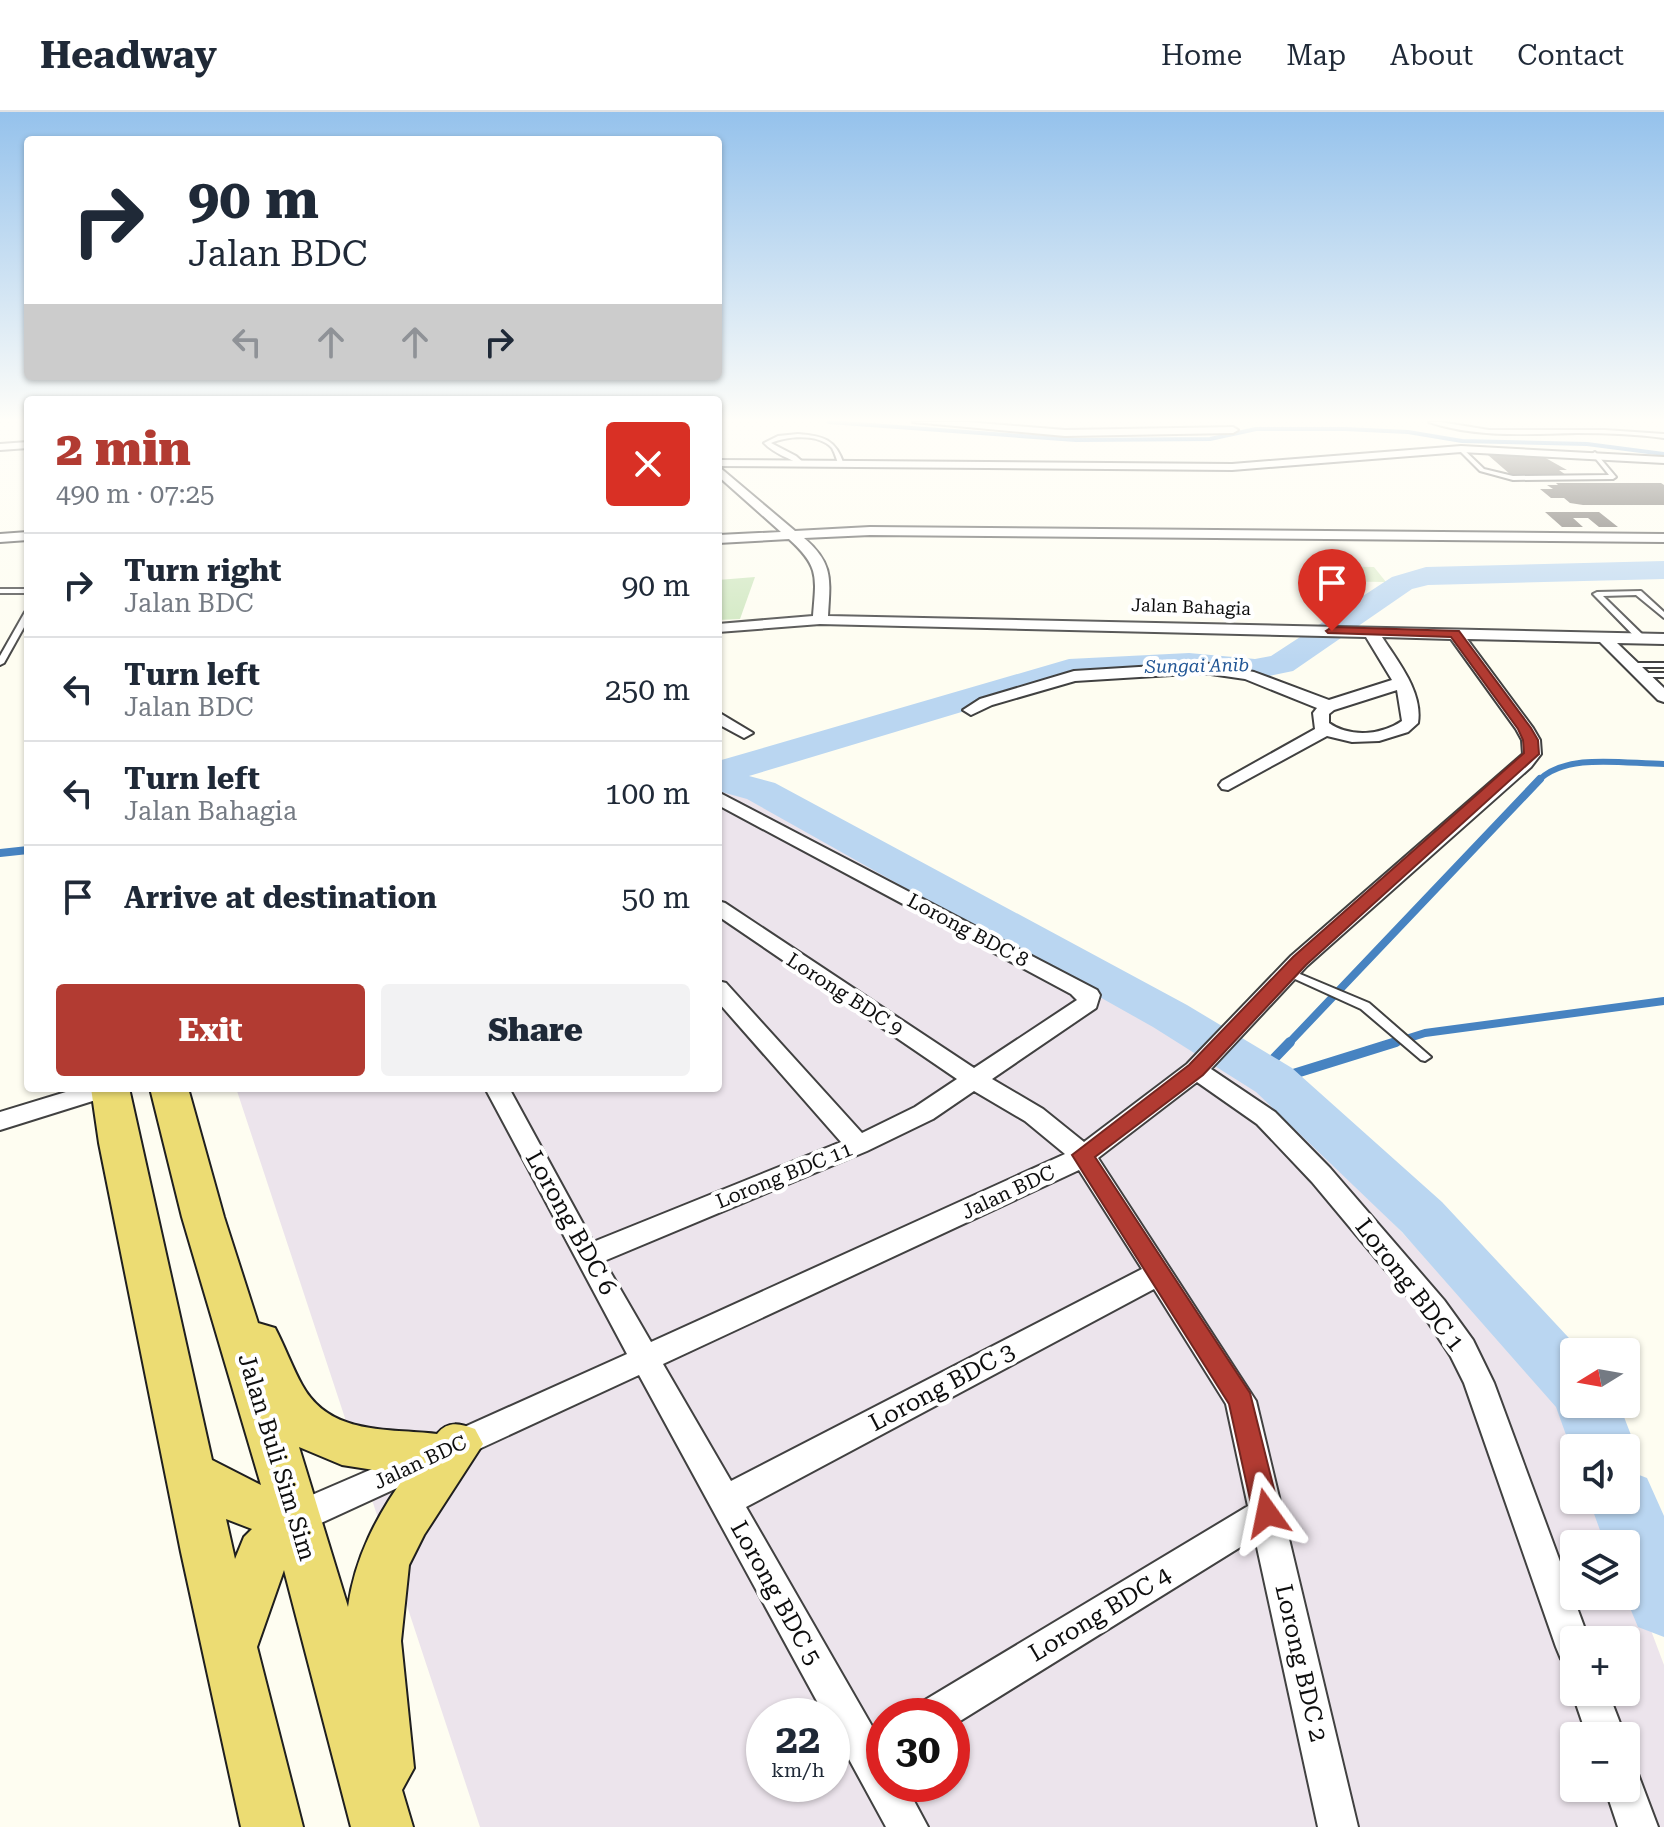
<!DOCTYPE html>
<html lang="en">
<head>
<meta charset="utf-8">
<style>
	body { margin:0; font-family:"Roboto Serif",serif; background:#f2f2f3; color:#1f2937; height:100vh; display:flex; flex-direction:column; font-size:30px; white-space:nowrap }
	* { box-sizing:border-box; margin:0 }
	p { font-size:26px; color:#747a83 }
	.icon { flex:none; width:44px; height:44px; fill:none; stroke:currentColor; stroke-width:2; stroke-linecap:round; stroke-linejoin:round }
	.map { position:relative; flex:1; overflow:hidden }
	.drawer { position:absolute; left:24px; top:284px; width:698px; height:696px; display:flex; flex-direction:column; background:#fff; border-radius:8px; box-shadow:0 2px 6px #0004 }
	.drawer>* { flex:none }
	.guide { position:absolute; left:24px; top:24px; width:698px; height:244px; border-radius:8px; box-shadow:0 2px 6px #0004; background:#fff; color:#1f2937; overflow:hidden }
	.needle { width:52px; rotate:259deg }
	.buttons { position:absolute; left:1560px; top:1226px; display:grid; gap:16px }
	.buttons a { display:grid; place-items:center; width:80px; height:80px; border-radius:8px; background:#fff; box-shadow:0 2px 6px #0004; font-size:40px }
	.speed { position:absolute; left:746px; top:1586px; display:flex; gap:16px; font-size:40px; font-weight:700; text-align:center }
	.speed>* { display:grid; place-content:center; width:104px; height:104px; border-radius:50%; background:#fff; box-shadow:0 2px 6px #0004; line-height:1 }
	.speed small { font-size:20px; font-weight:400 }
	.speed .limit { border:12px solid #d22; background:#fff; color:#111 }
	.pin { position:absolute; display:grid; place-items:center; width:68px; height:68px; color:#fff; margin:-82px -34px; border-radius:50% 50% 50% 0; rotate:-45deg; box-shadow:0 0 8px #0007 }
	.pin .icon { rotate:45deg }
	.me { position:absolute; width:88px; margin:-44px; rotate:348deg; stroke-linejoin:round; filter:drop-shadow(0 0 6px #0008) }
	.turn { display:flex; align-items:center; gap:28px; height:168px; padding:0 32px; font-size:36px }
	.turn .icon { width:104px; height:104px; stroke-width:2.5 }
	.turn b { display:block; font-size:56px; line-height:68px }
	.lanes { display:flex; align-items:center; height:76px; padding:0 32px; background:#0003; justify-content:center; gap:40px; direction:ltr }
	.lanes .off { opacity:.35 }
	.round { display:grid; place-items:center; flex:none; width:84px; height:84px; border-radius:8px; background:#f2f2f3 }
	.summary { display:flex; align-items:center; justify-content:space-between; height:136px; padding:0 32px }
	h1 { font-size:48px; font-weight:800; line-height:60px; color:#b23b32 }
	.action { display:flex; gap:16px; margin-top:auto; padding:16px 32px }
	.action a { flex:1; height:92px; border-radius:8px; background:#b23b32; color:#fff; font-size:32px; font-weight:800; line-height:92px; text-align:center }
	.action a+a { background:#f2f2f3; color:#1f2937 }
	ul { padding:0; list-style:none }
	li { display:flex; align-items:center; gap:24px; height:104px; padding:0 32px; border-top:2px solid #e0e1e3 }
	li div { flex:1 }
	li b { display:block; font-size:30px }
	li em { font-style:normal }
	header { display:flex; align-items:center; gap:48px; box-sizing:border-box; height:112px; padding:0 40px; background:#fff; border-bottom:2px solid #e0e1e3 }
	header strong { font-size:38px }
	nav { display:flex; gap:44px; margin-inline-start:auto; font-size:28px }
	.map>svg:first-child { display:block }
	.industrial { fill:#ece4ec; fill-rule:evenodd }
	.green { fill:#cde6bd }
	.pitch { fill:#dfeece }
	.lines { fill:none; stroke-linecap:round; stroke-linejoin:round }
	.stream-far3 { stroke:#4783c1; stroke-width:4 }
	.stream-far2 { stroke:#4783c1; stroke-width:6 }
	.stream-far1 { stroke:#4783c1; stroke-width:8 }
	.stream { stroke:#4783c1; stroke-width:10 }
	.river { fill:#bad6f1; fill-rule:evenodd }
	.building { fill:#56514c }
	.lane-casing { stroke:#414141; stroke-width:4 }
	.street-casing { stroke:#414141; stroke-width:4 }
	.primary-casing { stroke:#1f1f1f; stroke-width:4 }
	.lane { fill:#fff; fill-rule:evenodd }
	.street { fill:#fff; fill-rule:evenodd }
	.primary { fill:#ecdc73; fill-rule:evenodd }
	.route { fill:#b23b32; stroke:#742620; stroke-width:2 }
	.labels { text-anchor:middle; stroke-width:8; stroke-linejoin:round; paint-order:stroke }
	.far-street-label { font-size:18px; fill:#0e0e0e; stroke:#fff }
	.far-water-label { font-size:18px; font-style:italic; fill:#225695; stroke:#fff }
	.street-label { font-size:20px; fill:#0e0e0e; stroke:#fff }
	.near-street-label { font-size:24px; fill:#0e0e0e; stroke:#fff }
</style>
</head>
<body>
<header>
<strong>Headway</strong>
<nav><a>Home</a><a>Map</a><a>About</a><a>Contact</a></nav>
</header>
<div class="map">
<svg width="1664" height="1715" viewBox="0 0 1664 1715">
	<rect width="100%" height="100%" fill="#fefdf1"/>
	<!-- industrial -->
	<path class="industrial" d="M718,674l37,9 508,292 302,316 17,45h-8v52h28l16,44h-44v52h52v-32l38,101v162h-1184l-244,-739h482zM1574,1528h52v52h-52zM764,1604h68v68h-68zM884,1604h68v68h-68zM1574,1624h52v52h-52z"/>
	<!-- green -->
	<path class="green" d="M755,465l-15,42 -22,1v-40z"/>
	<!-- pitch -->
	<path class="pitch" d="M1303,454l71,1 12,15 -73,-1z"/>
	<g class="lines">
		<!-- stream-far3 -->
		<path class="stream-far3" d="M829,310l247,18 134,-1 46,-10h89l63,3 54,9 125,3 77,10"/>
		<!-- stream-far2 -->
		<path class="stream-far2" d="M1538,669c28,-29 88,-17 126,-17"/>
		<!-- stream-far1 -->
		<g class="stream-far1">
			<path d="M0,741l28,-3"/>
			<path d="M1288,932l252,-265"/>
			<path d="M1390,932l35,-11 239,-32"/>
		</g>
		<!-- stream -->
		<g class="stream">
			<path d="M1261,960l29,-30"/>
			<path d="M1274,968l122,-38"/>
		</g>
		<!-- river -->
		<g class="river">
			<path d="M1664,449v18l-236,6 -16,4 -119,82 -38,8 -66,-6 -118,6 -322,97 26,7 412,222 105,63 150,134 140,150h-8v52h45l17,44 -10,21v-21h-52v9l-18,-50 -154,-175 -146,-140 -103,-65 -406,-228 -29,-8v-30l351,-102 120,-6 66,6 16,-3 121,-79 34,-10z"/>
			<path d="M1626,1358l21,8 17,38v121l-26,-10 -13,-31 1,-52h-21l-16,-44h37z"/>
		</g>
	</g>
	<!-- building -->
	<g class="building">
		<path d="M1488,343l54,1 25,14h-8l7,5h-55z"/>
		<path d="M1556,371h105l3,2v20h-81l-13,-2 -6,-5h-13l-11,-9h13l-6,-4h11z"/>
		<path d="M1545,400h54l19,15h-19l-11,-9h-15l10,9h-21z"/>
	</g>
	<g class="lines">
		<defs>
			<g id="lane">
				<path d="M1429,310h11l49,8h116l59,4v4c-29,-4 -58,-5 -87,-5 -49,1 -101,5 -148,-11z"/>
				<path d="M798,322c25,2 38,5 46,31l-5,1c-2,-5 -4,-13 -7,-18 -13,-15 -46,-12 -61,-5l25,13 9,8 -3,2c-12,-8 -28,-12 -38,-23l14,-7z"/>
				<path d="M1461,335l23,22 29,7 96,-1 -17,-21 3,-2 21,25 -3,2 -100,1 -33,-9 -21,-21z"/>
				<rect x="0" y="477" width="28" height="4"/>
				<path d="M1641,479l23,21v6l-28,-23 -33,1 42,41v4h-6l-46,-47 4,-2z"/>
				<path d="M25,500h3v8l-24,43 -4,2v-9z"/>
				<rect x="1629" y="551" width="35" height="4"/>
				<rect x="1639" y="561" width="25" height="4"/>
				<path d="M1288,857l81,34 62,54 -6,4 -4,-1 -60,-51 -77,-35 -2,-2z"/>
			</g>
			<g id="street">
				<path d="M913,310h54l98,8 168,-3 5,3 -5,3 -168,3z"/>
				<path d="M28,330v6l-28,2v-6z"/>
				<path d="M1461,334l203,11v6l-203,-11 -229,18 -514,-4v-6l514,4z"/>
				<path d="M718,354l77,65 75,-4 794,7v8l-794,-7 -66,3c30,26 26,41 24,78l836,18v10l-47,-1 47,45v14l-6,-2 -58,-58 -133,-3 66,89 7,12 1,14 -10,13 -224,199 -96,103 64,43 55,56 114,132 29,40 21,43 95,257h-15v25l-13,-6 -5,-12 -92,-264 -13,-26 -27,-41 -112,-134 -55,-58 -60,-42 -99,76 158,243 102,426h-40l-63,-289 -303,188v-10h-38l6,-13 328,-197 -22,-102 -72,-115 -408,218 138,240v37h21l23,43h-42l-54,-99v-12h-7l-186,-341 -186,86 -11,-4 -5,-10 5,-10 185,-83 -142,-266h24l84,154 248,-100 -123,-140v-21l8,2 136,150 53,-26 42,-28 -239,-163v-15l7,2 249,165 103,-68 -6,-6 -353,-189v-13l379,198 3,5 -4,13 -104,71 51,30 41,33 103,-78 104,-108 232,-202 -1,-14 -6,-11 -65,-90 -69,-2c16,25 41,55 36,86l-10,9 -29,9 -27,1 -25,-6 -99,54 -6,-1 -3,-4 3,-4 93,-52 -2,-16 4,-5 -72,-29 -41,-6 -129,8 -83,24 -21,10 -8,-5 17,-11 94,-28 130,-8 50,9 75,28 63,-20 -26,-43 -546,-13 -102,8v-8l95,-8c3,-39 7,-49 -24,-77l-71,4v-8l63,-3 -63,-56zM1397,578l5,31c-20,14 -52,17 -73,2v-9l5,-4zM974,979l51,30 40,33 -414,188 -47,-81 263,-110 66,-32zM1079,1058l63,99 -411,212 -68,-117z"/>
				<path d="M28,420v8l-28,2v-8z"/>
				<path d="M718,600l35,21 -9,5 -26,-14z"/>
				<path d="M79,976h39l-3,6 -115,36v-18z"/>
				<path d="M421,1336l11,4 5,10 -5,10 -124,57 -12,4 -12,-4 -5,-11 5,-11z"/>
				<path d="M1574,1574v6h34l17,44h-38l-15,-44z"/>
				<path d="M1626,1657l12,5 20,53h-40l-13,-39h21z"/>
			</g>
			<path id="primary" d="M91,976h38l83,372 49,25 -79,-268 -32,-129h38l36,129 34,106 17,5c10,19 17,39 27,57 28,51 86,43 135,49 11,-14 24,-10 38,-5l8,15 -59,91 -15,30 -8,76 13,127 -12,22 11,37h-62l-67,-257 -27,77 46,180h-62l-60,-275 -82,-409zM299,1335l43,18 64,10c-29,40 -51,82 -58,132zM226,1407l26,10 -8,8 -9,22z"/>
		</defs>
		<!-- lane casing -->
		<use href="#lane" class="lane-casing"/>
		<!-- street casing -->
		<use href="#street" class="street-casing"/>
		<!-- primary casing -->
		<use href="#primary" class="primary-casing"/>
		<!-- lane -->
		<use href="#lane" class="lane"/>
		<!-- street -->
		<use href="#street" class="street"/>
		<!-- primary -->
		<use href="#primary" class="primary"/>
	</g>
	<!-- sky -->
	<linearGradient id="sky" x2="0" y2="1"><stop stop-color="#95c2ec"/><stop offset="0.56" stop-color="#fffef9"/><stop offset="1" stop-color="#fffef9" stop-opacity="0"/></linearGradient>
	<rect width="1664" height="551" fill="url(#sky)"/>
	<!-- route -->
	<path class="route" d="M1332,515l127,4 72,97 7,12 1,14 -233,211 -103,110 -108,82 155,236 30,120 -4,9 -9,3 -10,-3 -4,-9 -24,-109 -157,-249 117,-90 104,-108 231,-204 -1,-13 -5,-11 -67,-92 -123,-4 -2,-2z"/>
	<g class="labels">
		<!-- far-street labels -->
		<g class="far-street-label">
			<text transform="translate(1191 495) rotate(2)" y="6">Jalan Bahagia</text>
		</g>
		<!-- far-water labels -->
		<g class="far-water-label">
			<text transform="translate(1197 554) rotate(-1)" y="6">Sungai Anib</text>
		</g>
		<!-- street labels -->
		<g class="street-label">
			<text transform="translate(968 818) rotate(28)" y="7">Lorong BDC 8</text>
			<text transform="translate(845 882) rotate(33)" y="7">Lorong BDC 9</text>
			<text transform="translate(784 1063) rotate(-22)" y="7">Lorong BDC 11</text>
			<text transform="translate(1008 1080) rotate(-25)" y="7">Jalan BDC</text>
			<text transform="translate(420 1350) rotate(-25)" y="7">Jalan BDC</text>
		</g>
		<!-- near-street labels -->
		<g class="near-street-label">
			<text transform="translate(571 1111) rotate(61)" y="8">Lorong BDC 6</text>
			<text transform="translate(1410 1173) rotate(52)" y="8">Lorong BDC 1</text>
			<text transform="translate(942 1275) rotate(-28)" y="8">Lorong BDC 3</text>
			<text transform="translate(277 1345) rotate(73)" y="8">Jalan Buli Sim Sim</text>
			<text transform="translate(776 1481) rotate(61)" y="8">Lorong BDC 5</text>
			<text transform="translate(1100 1502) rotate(-31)" y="8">Lorong BDC 4</text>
			<text transform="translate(1301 1551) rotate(77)" y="8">Lorong BDC 2</text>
		</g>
	</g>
</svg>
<div class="buttons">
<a><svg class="needle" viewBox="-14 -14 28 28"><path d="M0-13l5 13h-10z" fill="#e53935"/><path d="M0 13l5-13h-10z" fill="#747a83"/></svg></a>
<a><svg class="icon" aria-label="sound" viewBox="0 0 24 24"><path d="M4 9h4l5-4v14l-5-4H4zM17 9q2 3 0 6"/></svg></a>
<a><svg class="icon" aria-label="layers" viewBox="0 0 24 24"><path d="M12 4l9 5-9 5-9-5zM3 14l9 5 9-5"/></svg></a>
<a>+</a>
<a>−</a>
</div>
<div class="speed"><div>22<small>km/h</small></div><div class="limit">30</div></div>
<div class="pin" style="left:1332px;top:519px;background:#d93025"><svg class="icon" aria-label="arrive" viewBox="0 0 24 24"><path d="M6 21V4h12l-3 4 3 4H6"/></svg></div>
<svg class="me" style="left:1267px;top:1401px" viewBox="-20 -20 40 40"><path d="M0-17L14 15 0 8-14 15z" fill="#b23b32" stroke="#fff" stroke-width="4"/></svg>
<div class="guide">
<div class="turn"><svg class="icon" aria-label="right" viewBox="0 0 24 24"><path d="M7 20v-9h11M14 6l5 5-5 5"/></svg><div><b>90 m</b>Jalan BDC</div></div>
<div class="lanes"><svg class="icon off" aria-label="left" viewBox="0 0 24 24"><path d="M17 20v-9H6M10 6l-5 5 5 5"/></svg><svg class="icon off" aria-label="ahead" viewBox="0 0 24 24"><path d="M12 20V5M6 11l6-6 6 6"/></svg><svg class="icon off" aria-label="ahead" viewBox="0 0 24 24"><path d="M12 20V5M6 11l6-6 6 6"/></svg><svg class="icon" aria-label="right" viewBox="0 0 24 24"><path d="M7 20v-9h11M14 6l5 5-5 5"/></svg></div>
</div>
<section class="drawer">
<div class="summary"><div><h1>2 min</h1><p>490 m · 07:25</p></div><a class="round" style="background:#d93025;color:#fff"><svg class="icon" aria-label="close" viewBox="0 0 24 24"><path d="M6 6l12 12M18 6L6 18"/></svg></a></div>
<ul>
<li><svg class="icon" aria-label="right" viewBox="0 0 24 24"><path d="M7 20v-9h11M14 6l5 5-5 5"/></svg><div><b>Turn right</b><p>Jalan BDC</p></div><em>90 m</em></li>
<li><svg class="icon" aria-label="left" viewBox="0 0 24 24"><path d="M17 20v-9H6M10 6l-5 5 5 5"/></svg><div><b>Turn left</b><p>Jalan BDC</p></div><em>250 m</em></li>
<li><svg class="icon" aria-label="left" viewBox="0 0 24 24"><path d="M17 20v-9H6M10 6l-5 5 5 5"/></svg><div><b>Turn left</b><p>Jalan Bahagia</p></div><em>100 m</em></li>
<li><svg class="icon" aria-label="arrive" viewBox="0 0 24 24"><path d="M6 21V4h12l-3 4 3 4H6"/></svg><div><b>Arrive at destination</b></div><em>50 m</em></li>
</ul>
<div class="action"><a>Exit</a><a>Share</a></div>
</section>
</div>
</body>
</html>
